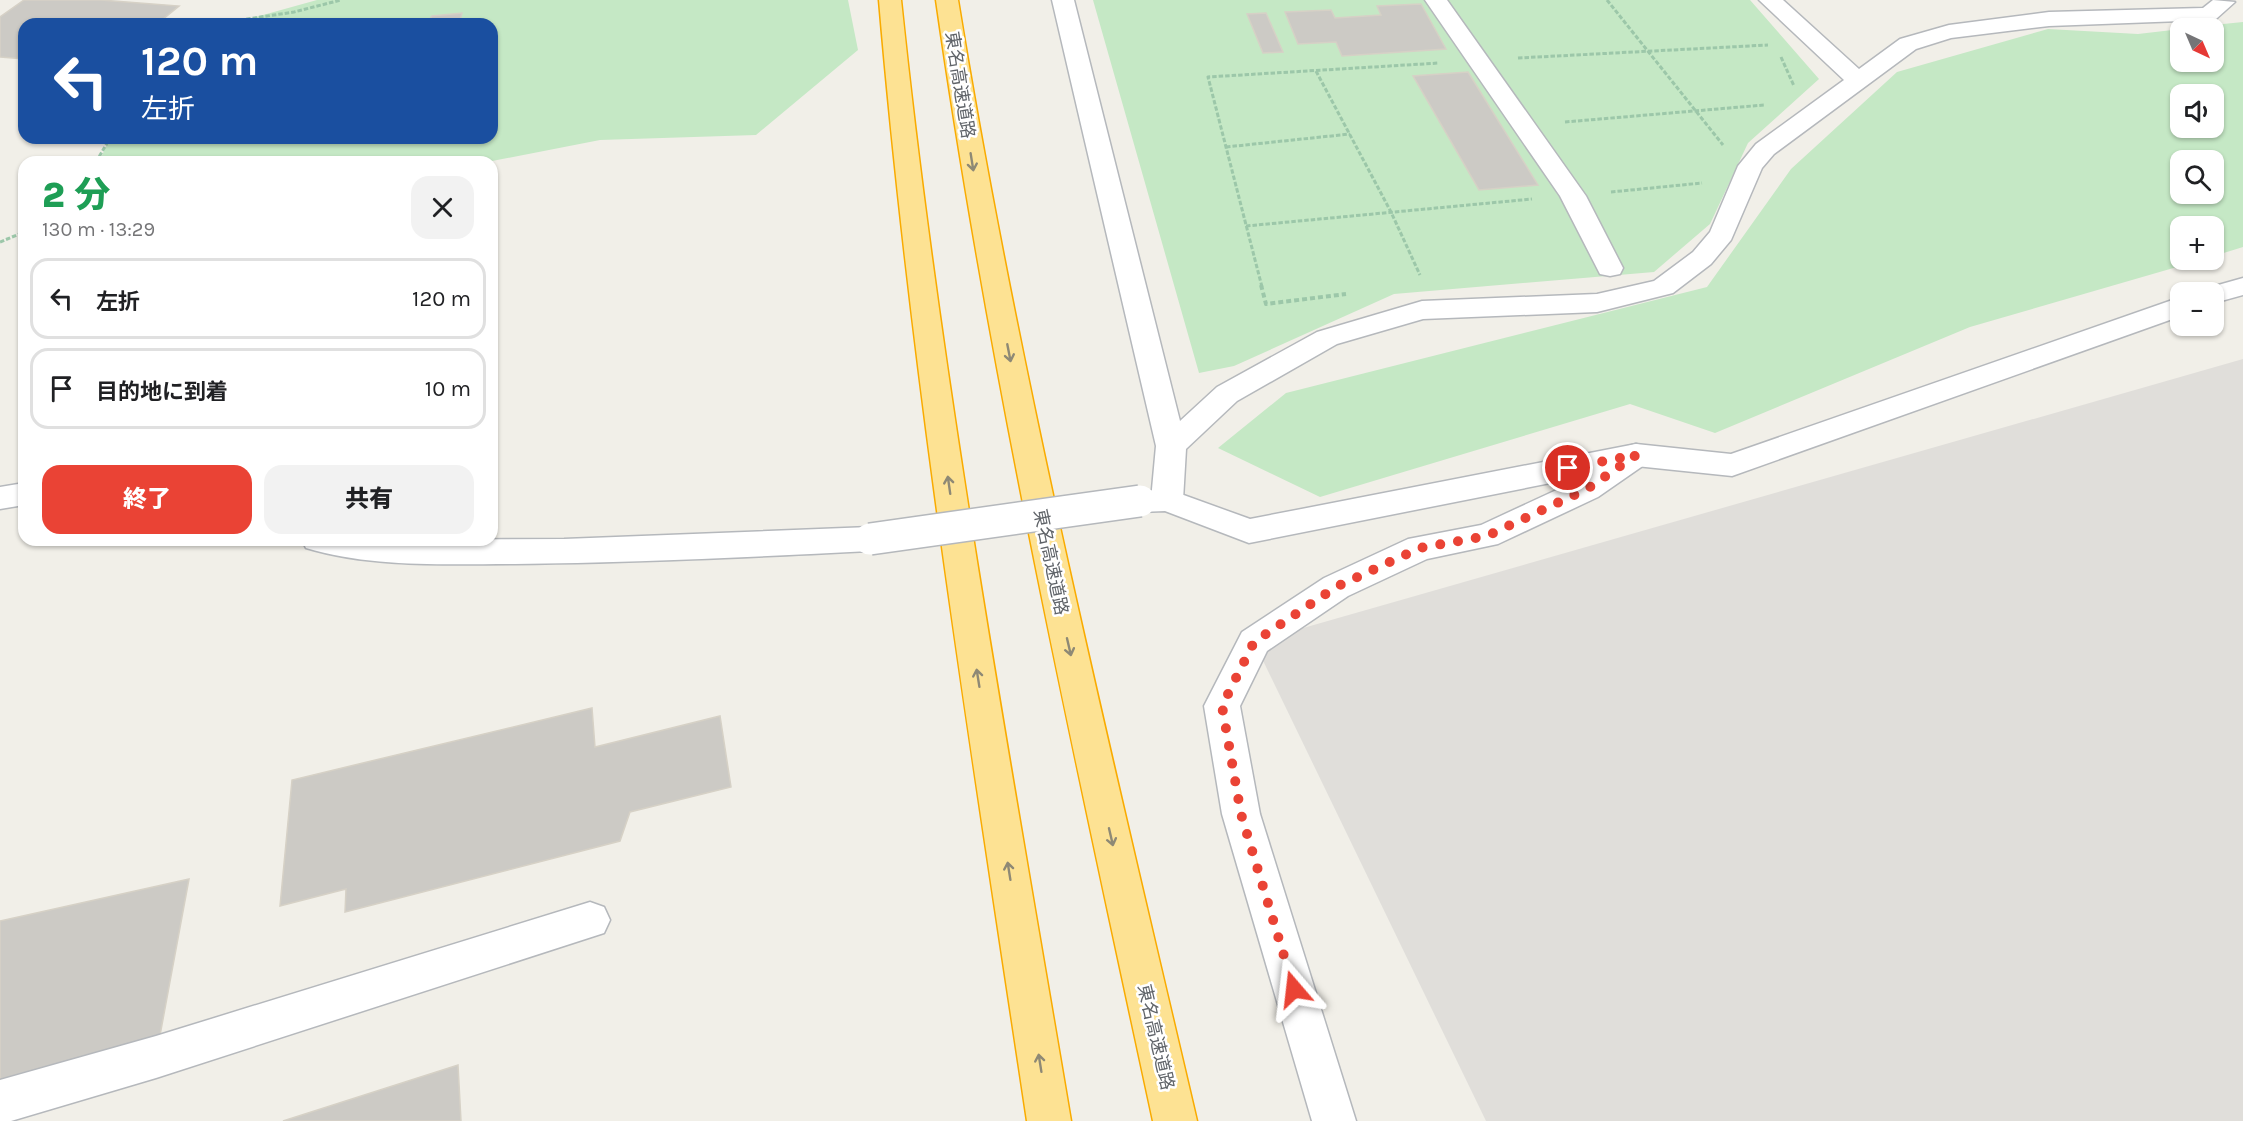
<!DOCTYPE html>
<html lang="ja">
<head>
<meta charset="utf-8">
<style>
	body { margin:0; font-family:Karla,"Noto Sans JP",sans-serif; background:#f2f2f2; color:#202124; height:100vh; display:flex; flex-direction:column; font-size:22px; white-space:nowrap }
	* { box-sizing:border-box; margin:0 }
	p { font-size:20px; color:#757577 }
	.icon { flex:none; width:33px; height:33px; fill:none; stroke:currentColor; stroke-width:2; stroke-linecap:round; stroke-linejoin:round }
	.map { position:relative; flex:1; overflow:hidden }
	.side { position:absolute; left:18px; top:156px; width:480px; height:390px; display:flex; flex-direction:column; background:#fff; border-radius:18px; box-shadow:0 2px 4px #0004 }
	.side>* { flex:none }
	.guide { position:absolute; left:18px; top:18px; width:480px; height:126px; border-radius:18px; box-shadow:0 2px 4px #0004; background:#1a4fa0; color:#fff; overflow:hidden }
	.needle { width:39px; rotate:136deg }
	.controls { position:absolute; left:2170px; top:18px; display:grid; gap:12px }
	.controls a { display:grid; place-items:center; width:54px; height:54px; border-radius:12px; background:#fff; box-shadow:0 2px 4px #0004; font-size:30px }
	.pin { position:absolute; display:grid; place-items:center; width:51px; height:51px; color:#fff; margin:-26px; border:3px solid #fff; border-radius:50%; box-shadow:0 2px 6px #0007 }
	.me { position:absolute; width:66px; margin:-33px; rotate:343deg; stroke-linejoin:round; filter:drop-shadow(0 0 4px #0008) }
	.turn { display:flex; align-items:center; gap:21px; height:126px; padding:0 24px; font-size:27px }
	.turn .icon { width:78px; height:78px; stroke-width:2.5 }
	.turn b { display:block; font-size:42px; line-height:51px }
	.round { display:grid; place-items:center; flex:none; width:63px; height:63px; border-radius:18px; background:#f2f2f2 }
	.summary { display:flex; align-items:center; justify-content:space-between; height:102px; padding:0 24px }
	h1 { font-size:36px; font-weight:800; line-height:45px; color:#1e9e55 }
	.cta { display:flex; gap:12px; margin-top:auto; padding:12px 24px }
	.cta a { flex:1; height:69px; border-radius:18px; background:#ea4335; color:#fff; font-size:24px; font-weight:800; line-height:69px; text-align:center }
	.cta a+a { background:#f2f2f2; color:#202124 }
	ul { padding:0; list-style:none }
	li { display:flex; align-items:center; gap:18px; height:81px; margin:0 12px 9px; padding:0 12px; border:3px solid #e0e0e0; border-radius:18px }
	li div { flex:1 }
	li b { display:block; font-size:22px }
	li em { font-style:normal }
	.map>svg:first-child { display:block }
	.industrial { fill:#e0deda }
	.green { fill:#c5e8c5; fill-rule:evenodd }
	.building { fill:#cccac5; stroke:#d6d1c6; stroke-width:1.5 }
	.lines { fill:none; stroke-linecap:round; stroke-linejoin:round }
	.minor-casing { stroke:#b5b8bc; stroke-width:3 }
	.tertiary-casing { stroke:#b5b8bc; stroke-width:3 }
	.motorway-casing { stroke:#f9ab00; stroke-width:3 }
	.path-far1 { stroke:#9cc7a9; stroke-width:3; stroke-dasharray:4.5 2; stroke-linecap:butt }
	.path { stroke:#9cc7a9; stroke-width:4; stroke-dasharray:5 3; stroke-linecap:butt }
	.minor { fill:#fff; fill-rule:evenodd }
	.tertiary { fill:#fff; fill-rule:evenodd }
	.motorway { fill:#fde293; fill-rule:evenodd }
	.tertiary-bridge-casing { stroke:#b5b8bc; stroke-width:34; stroke-linecap:butt }
	.tertiary-bridge { stroke:#fff; stroke-width:31 }
	.oneway { stroke:#8e8975 }
	.route { stroke:#ea4335; stroke-width:10; stroke-dasharray:0 18 }
	.labels { text-anchor:middle; stroke-width:5; stroke-linejoin:round; paint-order:stroke }
	.street-label { font-size:18px; fill:#5f6368; stroke:#fff }
</style>
</head>
<body>
<div class="map">
<svg width="2243" height="1121" viewBox="0 0 2243 1121">
	<rect width="100%" height="100%" fill="#f1efe8"/>
	<!-- industrial -->
	<path class="industrial" d="M2243,359v762h-757l-232,-479z"/>
	<!-- green -->
	<g class="green">
		<path d="M317,0h531l10,50 -102,85 -156,5 -113,22h-388l11,-24h382v-114h-261z"/>
		<path d="M1093,0h657l69,79 -71,64 -38,81 -56,48 -260,22 -160,72 -35,7z"/>
		<path d="M2243,22v225l-29,9v-30h-33v34h20l-231,67 -255,106 -85,-29 -310,93 -102,-49 68,-55 421,-106 84,-118 106,-97 151,-43 90,5 43,-5v33h33v-34h-30zM2181,94h33v34h-33zM2181,160h33v34h-33z"/>
	</g>
	<!-- building -->
	<g class="building">
		<path d="M24,0h77l78,6 -22,18h-133v35l-24,-2v-40z"/>
		<path d="M1421,4l25,45 -104,7 -6,-14 -38,2 -13,-32 46,-2 4,8 46,-3 -4,-9z"/>
		<path d="M462,13l-3,11h-33l6,-8z"/>
		<path d="M1266,13l17,39 -20,1 -16,-39z"/>
		<path d="M1468,72l70,113 -59,5 -66,-114z"/>
		<path d="M261,138h57l-2,3 -58,1z"/>
		<path d="M592,708l3,39 125,-31 11,71 -101,25 -10,29 -275,71 1,-23 -66,17 12,-126z"/>
		<path d="M189,879l-33,178 -156,37v-173z"/>
		<path d="M458,1065l3,56h-178z"/>
	</g>
	<g class="lines">
		<defs>
			<g id="minor">
				<path d="M1052,0h22l106,421 37,-34 100,-55 105,-31 175,-7 57,-13 39,-29 17,-20 28,-66 18,-22 88,-64 -85,-80h24l76,69 41,-30 49,-14 100,-13 154,-4 10,-8 22,2 -19,17 -8,1 -159,6 -98,12 -35,11 -142,105 -12,14 -31,72 -20,24 -38,29 -76,19 -174,7 -86,25 -100,57 -51,48 -3,51 -5,8 -11,3 -11,-3 -5,-8 5,-54z"/>
				<path d="M1425,0h22l139,196 37,72 -3,6 -10,2 -10,-2 -40,-78z"/>
				<path d="M1636,444l11,3 4,8 -4,8 -49,34 -100,47 -71,15 -79,37 -81,55 -27,55 20,108 96,307h-44l-90,-307 -18,-108 38,-74 82,-54 84,-39 73,-14 95,-44 49,-34z"/>
				<path d="M590,902l14,5 6,13 -6,13 -448,145 -145,43h-11v-41l156,-44z"/>
			</g>
			<g id="tertiary">
				<path d="M2243,278v17l-29,8v-11h-12l2,-3z"/>
				<path d="M2181,297v19l-449,160 -96,-10 -387,77 -84,-32 -25,1 -11,-3 -5,-8 5,-8 38,-4 83,30 386,-75 95,10z"/>
				<path d="M24,483v22l-24,4v-22z"/>
				<path d="M870,527l12,4 4,8 -4,8 -12,4c-118,6 -237,12 -355,13 -67,0 -143,4 -209,-16l-4,-8 262,-1z"/>
			</g>
			<g id="motorway">
				<path d="M879,0h22c39,376 107,748 170,1121h-44c-56,-373 -116,-745 -148,-1121z"/>
				<path d="M936,0h22c61,377 152,749 239,1121h-44c-80,-372 -163,-744 -217,-1121z"/>
			</g>
		</defs>
		<!-- minor casing -->
		<use href="#minor" class="minor-casing"/>
		<!-- tertiary casing -->
		<use href="#tertiary" class="tertiary-casing"/>
		<!-- motorway casing -->
		<use href="#motorway" class="motorway-casing"/>
		<!-- path-far1 -->
		<g class="path-far1">
			<path d="M1607,0l116,145"/>
			<path d="M214,24l80,-12 47,-12"/>
			<path d="M1781,57l13,29"/>
			<path d="M1518,58l250,-13"/>
			<path d="M1316,71l75,141 29,63"/>
			<path d="M1565,122l199,-17"/>
			<path d="M1226,147l124,-13"/>
			<path d="M96,162l14,-24"/>
			<path d="M1611,192l91,-9"/>
			<path d="M1246,226l286,-27"/>
			<path d="M0,242l24,-10"/>
			<path d="M1262,287l-54,-210 231,-14"/>
		</g>
		<!-- path -->
		<path class="path" d="M1261,285l5,19 80,-10"/>
		<!-- minor -->
		<use href="#minor" class="minor"/>
		<!-- tertiary -->
		<use href="#tertiary" class="tertiary"/>
		<!-- motorway -->
		<use href="#motorway" class="motorway"/>
		<defs>
			<path id="tertiary-bridge" d="M870,539l270,-38"/>
		</defs>
		<!-- tertiary-bridge casing -->
		<use href="#tertiary-bridge" class="tertiary-bridge-casing"/>
		<!-- tertiary-bridge -->
		<use href="#tertiary-bridge" class="tertiary-bridge"/>
	</g>
	<!-- one-way arrows -->
	<defs><path id="oneway-shaft" d="M-6 0H5M1.5-3L5.5 0L1.5 3" fill="none" stroke-width="1.6" stroke-linecap="round" stroke-linejoin="round" transform="scale(1.5)"/></defs>
	<g class="oneway">
		<use href="#oneway-shaft" transform="translate(972 162) rotate(81)"/>
		<use href="#oneway-shaft" transform="translate(1009 353) rotate(79)"/>
		<use href="#oneway-shaft" transform="translate(949 485) rotate(-98)"/>
		<use href="#oneway-shaft" transform="translate(1069 647) rotate(77)"/>
		<use href="#oneway-shaft" transform="translate(978 678) rotate(-99)"/>
		<use href="#oneway-shaft" transform="translate(1111 837) rotate(77)"/>
		<use href="#oneway-shaft" transform="translate(1009 871) rotate(-99)"/>
		<use href="#oneway-shaft" transform="translate(1040 1063) rotate(-99)"/>
	</g>
	<g class="lines">
		<!-- route -->
		<path class="route" d="M1294,989l-53,-175 -19,-108 32,-64 82,-55 84,-39 67,-12 100,-47 49,-34 -68,13"/>
	</g>
	<g class="labels">
		<!-- street labels -->
		<g class="street-label">
			<text transform="translate(960 85) rotate(81)" y="6">東名高速道路</text>
			<text transform="translate(1051 562) rotate(78)" y="6">東名高速道路</text>
			<text transform="translate(1156 1037) rotate(77)" y="6">東名高速道路</text>
		</g>
	</g>
</svg>
<div class="controls">
<a><svg class="needle" viewBox="-14 -14 28 28"><path d="M0-13l5 13h-10z" fill="#e53935"/><path d="M0 13l5-13h-10z" fill="#757577"/></svg></a>
<a><svg class="icon" aria-label="sound" viewBox="0 0 24 24"><path d="M4 9h4l5-4v14l-5-4H4zM17 9q2 3 0 6"/></svg></a>
<a><svg class="icon" aria-label="search" viewBox="0 0 24 24"><circle cx="10" cy="10" r="6"/><path d="M15 15l6 6"/></svg></a>
<a>+</a>
<a>−</a>
</div>
<div class="pin" style="left:1568px;top:468px;background:#d93025"><svg class="icon" aria-label="arrive" viewBox="0 0 24 24"><path d="M6 21V4h12l-3 4 3 4H6"/></svg></div>
<svg class="me" style="left:1294px;top:989px" viewBox="-20 -20 40 40"><path d="M0-17L14 15 0 8-14 15z" fill="#ea4335" stroke="#fff" stroke-width="4"/></svg>
<div class="guide">
<div class="turn"><svg class="icon" aria-label="left" viewBox="0 0 24 24"><path d="M17 20v-9H6M10 6l-5 5 5 5"/></svg><div><b>120 m</b>左折</div></div>
</div>
<section class="side">
<div class="summary"><div><h1>2 分</h1><p>130 m · 13:29</p></div><a class="round"><svg class="icon" aria-label="close" viewBox="0 0 24 24"><path d="M6 6l12 12M18 6L6 18"/></svg></a></div>
<ul>
<li><svg class="icon" aria-label="left" viewBox="0 0 24 24"><path d="M17 20v-9H6M10 6l-5 5 5 5"/></svg><div><b>左折</b></div><em>120 m</em></li>
<li><svg class="icon" aria-label="arrive" viewBox="0 0 24 24"><path d="M6 21V4h12l-3 4 3 4H6"/></svg><div><b>目的地に到着</b></div><em>10 m</em></li>
</ul>
<div class="cta"><a>終了</a><a>共有</a></div>
</section>
</div>
</body>
</html>
